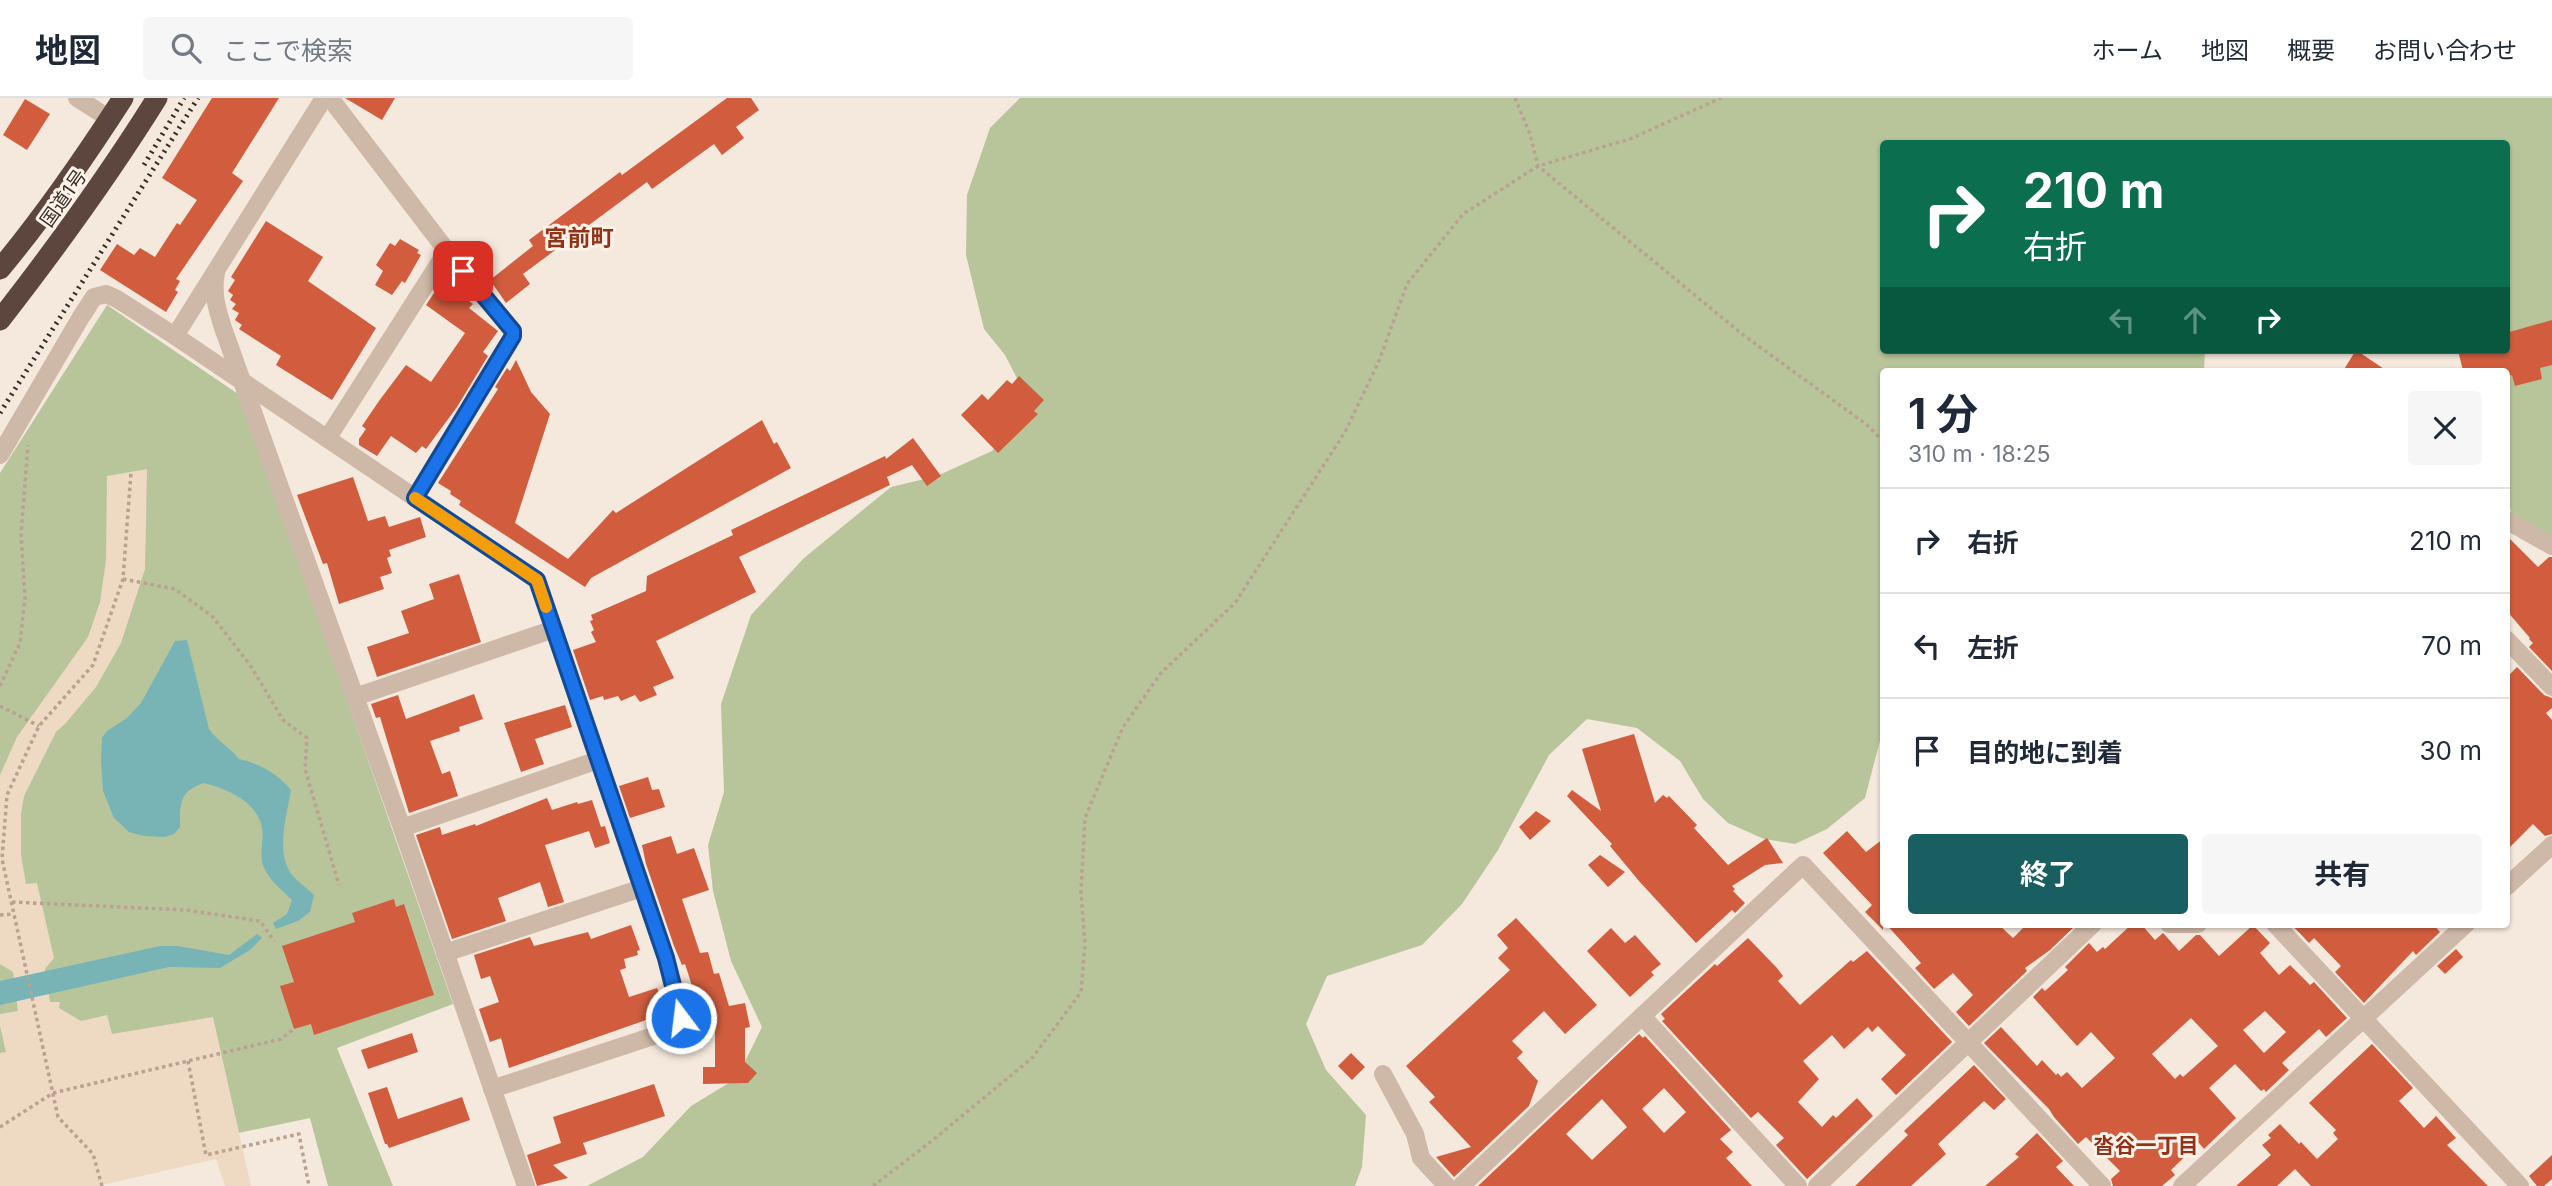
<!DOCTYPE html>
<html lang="ja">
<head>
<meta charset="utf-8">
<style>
	body { margin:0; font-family:Inter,"Noto Sans JP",sans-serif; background:#f6f6f7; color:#1f2937; height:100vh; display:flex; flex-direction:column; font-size:26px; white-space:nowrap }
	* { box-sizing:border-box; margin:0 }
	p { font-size:23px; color:#747a83 }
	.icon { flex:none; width:38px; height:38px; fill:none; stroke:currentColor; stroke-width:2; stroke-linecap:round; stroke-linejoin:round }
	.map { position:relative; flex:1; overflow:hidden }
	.sheet { position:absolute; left:1880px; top:270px; width:630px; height:560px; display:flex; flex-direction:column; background:#fff; border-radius:7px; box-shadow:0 2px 5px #0004 }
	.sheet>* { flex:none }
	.banner { position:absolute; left:1880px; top:42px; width:630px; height:214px; border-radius:7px; box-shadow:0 2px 5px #0004; background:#0b6e4f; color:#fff; overflow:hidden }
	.pin { position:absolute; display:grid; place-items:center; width:60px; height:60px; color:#fff; margin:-30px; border-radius:14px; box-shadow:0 4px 10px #0006 }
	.me { position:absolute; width:77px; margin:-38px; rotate:345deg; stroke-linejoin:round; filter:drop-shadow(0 0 5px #0008) }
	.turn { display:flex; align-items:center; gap:24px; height:147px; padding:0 28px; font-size:32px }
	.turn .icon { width:91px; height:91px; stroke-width:2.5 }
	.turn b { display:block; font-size:49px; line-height:60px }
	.lanes { display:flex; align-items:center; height:66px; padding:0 28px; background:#0003; justify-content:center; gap:35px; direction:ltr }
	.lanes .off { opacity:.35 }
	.round { display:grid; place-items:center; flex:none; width:74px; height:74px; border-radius:7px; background:#f6f6f7 }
	.summary { display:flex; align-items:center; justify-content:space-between; height:119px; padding:0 28px }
	h1 { font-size:42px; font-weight:700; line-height:52px }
	.primary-button { display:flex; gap:14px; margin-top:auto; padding:14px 28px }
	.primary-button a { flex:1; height:80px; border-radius:7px; background:#195e60; color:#fff; font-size:28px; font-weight:700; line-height:80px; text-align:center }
	.primary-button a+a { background:#f6f6f7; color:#1f2937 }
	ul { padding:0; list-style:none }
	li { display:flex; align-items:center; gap:21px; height:105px; padding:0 28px; border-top:2px solid #e0e1e3 }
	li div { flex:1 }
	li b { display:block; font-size:26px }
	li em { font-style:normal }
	header { display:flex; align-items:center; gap:42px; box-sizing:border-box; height:98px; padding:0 35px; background:#fff; border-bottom:2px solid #e0e1e3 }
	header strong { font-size:33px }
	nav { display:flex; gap:38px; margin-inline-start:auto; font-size:24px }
	.search { width:490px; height:63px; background:#f6f6f7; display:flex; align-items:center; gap:18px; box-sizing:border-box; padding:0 24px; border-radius:7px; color:#747a83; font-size:26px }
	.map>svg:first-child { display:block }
	.green { fill:#b8c59b }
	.plaza { fill:#eed9c2 }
	.water { fill:#78b4b5 }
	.building { fill:#d15d3e; fill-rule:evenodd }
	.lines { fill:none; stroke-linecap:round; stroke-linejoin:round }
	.path { stroke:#baa191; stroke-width:3.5; stroke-dasharray:3.5 3.5; stroke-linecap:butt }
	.minor { stroke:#ceb8a7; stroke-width:18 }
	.highway { stroke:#5c463e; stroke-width:21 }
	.rail { stroke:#3a2d28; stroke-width:5; stroke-dasharray:2 5; stroke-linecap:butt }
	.route-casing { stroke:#114b97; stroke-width:18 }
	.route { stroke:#1a73e8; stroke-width:12 }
	.slow { stroke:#f59e0b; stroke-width:12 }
	.labels { text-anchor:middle; stroke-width:6; stroke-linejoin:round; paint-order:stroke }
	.street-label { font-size:19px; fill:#3a2d28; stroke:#fbf3ea }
	.neighbourhood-label { font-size:21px; font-weight:bold; fill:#913219; stroke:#fbf3ea }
	.quarter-label { font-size:23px; font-weight:bold; fill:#913219; stroke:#fbf3ea }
</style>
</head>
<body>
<header>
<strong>地図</strong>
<div class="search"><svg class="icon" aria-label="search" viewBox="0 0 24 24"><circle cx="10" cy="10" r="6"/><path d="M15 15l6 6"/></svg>ここで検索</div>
<nav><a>ホーム</a><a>地図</a><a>概要</a><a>お問い合わせ</a></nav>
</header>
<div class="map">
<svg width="2552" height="1088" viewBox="0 0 2552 1088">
	<rect width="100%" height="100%" fill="#f5e8dc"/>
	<!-- green -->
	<g class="green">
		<path d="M1020,0h1532v439l-41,-24 -5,-27v-342h-623v206h322l-1,21h-321v358l-18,69 -38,31 -32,15 -31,-5 -36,-16 -25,-24 -23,-38 -43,-33 -50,-9 -38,36 -51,95 -36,54 -40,41 -95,31 -21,48 20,46 40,45 -4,52 -7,19h-768l56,-29 48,-51 46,-28 25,-51 -31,-66 -18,-70 -5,-46 16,-53 -3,-88 30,-89 53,-57 87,-71 46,-11 55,-25 27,-34 2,-31 -16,-31 -21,-26 -18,-74 1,-60 23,-67z"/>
		<path d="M107,207l134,91 212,608 -116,44 56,138h-65l-18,-68 -81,17 -229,6v-668z"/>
	</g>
	<!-- plaza -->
	<path class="plaza" d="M147,371l-2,100 -24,74 -25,44 -31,37 -9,8 -32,64 -3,18v41l5,29 11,-1 17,75 -9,11 5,33h10l-1,6 22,13 26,-6 5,19 101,-17 38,169h-26l-9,-27 -119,27h-97v-133l6,-1 -6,-26v-12l18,-3 -5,-39 -13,-8v-189l17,-38 71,-100 12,-35 6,-42 1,-84z"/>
	<!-- water -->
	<g class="water">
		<path d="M187,542l22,89c8,12 21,18 30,30 19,4 40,15 52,31 -4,24 -15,60 -1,82 7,10 16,15 24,23l-4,17 -12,9 -22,8 -3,-6 14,-9 5,-14c-11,-11 -27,-23 -30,-39 -2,-11 2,-22 0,-33 -5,-27 -35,-39 -58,-45 -25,8 -24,21 -24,44l-6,7 -9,3 -21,-1 -15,-4 -15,-14 -11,-27 -2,-30 1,-23 5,-7 20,-13 14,-15 34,-62z"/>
		<path d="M257,836l5,4 -12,12 -30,18 -51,-1 -169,38v-24l160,-35h18l51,9z"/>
	</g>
	<!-- building -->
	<g class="building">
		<path d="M212,0h67l-47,75 11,8 -67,98 4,2 -5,9 3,2 -12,20 -66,-42 17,-26 17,11 6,-7 15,9 22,-34 3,2 17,-25 -35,-22z"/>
		<path d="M345,0h50l-13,22z"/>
		<path d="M727,0h24l8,12 -23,17 8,11 -22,17 -8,-11 -62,45 -5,-7 -124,92 7,10 -24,19 -16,-23 43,-34 -4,-6 91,-68 2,3z"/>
		<path d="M25,1l25,15 -23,36 -24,-15z"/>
		<path d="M266,123l57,36 -15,24 68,47 -44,72 -56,-35 5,-9 -42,-27 3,-4 -7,-5 4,-7 -7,-4 4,-5 -6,-4 3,-5 -5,-4 7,-11 -4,-3z"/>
		<path d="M400,141l19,11 -2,3 4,2 -16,28 -3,-2 -10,14 -17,-10 8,-14 -7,-6 14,-22 5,3z"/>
		<path d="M442,183l31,23 -4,4 29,23 -15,21 5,4 -31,51 -31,42 -4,-3 -6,7 -25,-17 -14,20 -18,-11v-6l7,-10 -4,-3 17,-25 27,-36 25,17 34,-49 -39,-28z"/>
		<path d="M2552,222v45l-12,3 2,11 -27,7 -3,-11 -6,1v-5h-43l-5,-21h48v-17z"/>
		<path d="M2356,252l31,21h-44z"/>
		<path d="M516,262l15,32 19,22 -35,109 53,36 45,-49 3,3 146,-93 12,24 3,-2 14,26 -200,110 -6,9 -126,-82 2,-4 -11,-7 1,-3 -13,-8 60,-94 -3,-2 12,-19 3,3z"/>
		<path d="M1019,278l25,24 -10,11 4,3 -40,39 -37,-38 21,-21 6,6 19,-20 5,4z"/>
		<path d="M913,340l28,38 -14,10 -15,-21 -25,12 3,8 -151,72 17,35 -100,49 18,37 -21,9 4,8 -17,7 -5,-7 -14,6 -3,-5 -14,4 -1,-4 -13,4 -17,-50 23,-8 -5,-10 3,-2 -4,-9 3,-1 -2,-5 55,-24 1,-15 86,-41 -2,-5 154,-74 1,3z"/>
		<path d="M353,379l15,44 17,-5 4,11 31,-10 6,20 -37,13 2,6 -4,2 5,15 -12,4 4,12 -45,15 -12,-41 -4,1 -26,-69z"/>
		<path d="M2506,437l32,32 11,-10h3v114l-23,-24 4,-4 -4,-4 1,-1 -24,-28z"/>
		<path d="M459,476l22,68 -104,35 -10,-30 42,-14 -8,-22 33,-12 -5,-15z"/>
		<path d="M2517,569l27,28 8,3v10l-6,5 6,7v114l-7,2 -12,-12 -27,27v-173z"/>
		<path d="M474,596l9,25 -24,8 1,4 -30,10 12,33 8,-3 8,25 -49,17 -29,-96 -4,1 -5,-14 27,-9 8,24z"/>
		<path d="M565,607l7,22 -37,12 9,25 -23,8 -17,-49z"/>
		<path d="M1634,636l21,69 8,-8 4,3 2,-2 28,29 -3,3 34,37 39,-27 16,25 -18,2 -33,21 3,3 -2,2 12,12 -10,10 -3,-3 -36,33 -57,-62 -29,-35 2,-2 -45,-48 5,-6 29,21 -19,-62z"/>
		<path d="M648,679l4,13 7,-1 6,18 -35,11 -11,-32z"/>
		<path d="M547,700l5,12 25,-8 1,2 14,-4 9,27 4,-1 5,17 -15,5 -6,-17 -44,14 19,57 -16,5 -8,-25 -42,16 8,23 -54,18 -36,-104 24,-8 2,8 33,-11 1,2z"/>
		<path d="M1536,713l15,10 -21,19 -11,-13z"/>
		<path d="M1847,733l19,21 17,-13v91l-18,-18 7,-7 -49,-52z"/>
		<path d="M671,738l6,18 17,-6 15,42 -27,9 18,54 8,-1 6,22 5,-1 10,33 16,-3 5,24 -5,1v34l12,11 -9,10 -45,1v-17h12v-36h-3l-1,-3 -8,1 -5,-35 -3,1 -10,-31 -3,1 -8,-19 -28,-82 -4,-19z"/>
		<path d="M1600,757l25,17 -17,15 -20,-22z"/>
		<path d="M394,801l2,8 8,-3 30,91 -120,40 -3,-11 -17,5 -14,-43 14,-4 -12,-36 73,-24 -3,-9z"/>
		<path d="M1516,820l81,87 -32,29 -21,-23 -32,30 11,11 -6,6 21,23 -9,25 -75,71 -18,-20 35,-10 -42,-45 6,-5 -29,-31 104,-96 -12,-12 10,-10 -11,-13z"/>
		<path d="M1886,826h112l15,14 14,-14 48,2 -25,24 -25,18 2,3 -58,55 -13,-14 17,-17 -20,-22 -19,16 -19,-21 6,-5z"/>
		<path d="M2132,826h9l14,16 8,-7 2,2 14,16 17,-16h4l19,21 34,-31 17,18 -10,10 19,22 11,-10 20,20 4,-3 33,36 -21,19 -7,-8 -37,34 7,7 -23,22 -2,-3 -3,2 -26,-27 -26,24 27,30 -32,31 -5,-6 -28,27 4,5 -13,11h-49l-2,-7 9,-8 -34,-34 -8,7 -24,-27 -5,-8 -65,-66 17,-16 36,39 5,-6 14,15 2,-2 3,4 6,-5 15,16 33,-30 -24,-26 -14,14 -44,-49 9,-9 3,3 23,-21 -3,-3 24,-24 8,9 6,-5 2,2zM2265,913l21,21 -22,21 -21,-23zM2191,920l27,28 -35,31 -3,-3 -5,5 -23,-25z"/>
		<path d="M2291,826h142l7,8 -24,23 -3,-4 -49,52 -29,-31 6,-6 -27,-28 -5,5z"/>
		<path d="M631,827l9,25 -3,1 1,4 -14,4 2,9 -6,2 9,27 28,-9 9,25 -157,55 -8,-30 -11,4 -11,-33 20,-7 -9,-26 -9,3 -7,-24 56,-18 4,9 54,-14 3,7z"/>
		<path d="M1611,830l14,15 10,-8 26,29 -10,8 3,3 -24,22 -43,-46z"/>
		<path d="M1748,840l29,30 6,8 -5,5 22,24 51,-45 2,2 14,-11 85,91 -56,53 -15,-16 25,-24 -28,-29 -6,6 -4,-5 -24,22 -12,-14 -29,26 16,18 -21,23 24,25 11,-12 3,3 21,-20 16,18 -66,63 -31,-34 8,-7 -26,-26 -7,6 -89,-97 3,-2 -4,-5 54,-50 2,2z"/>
		<path d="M2456,851l7,8 -18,17 -8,-8z"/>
		<path d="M412,935l6,19 -50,17 -7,-19z"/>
		<path d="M1639,936l4,4 2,-2 86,94 -11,9 13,13 -7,6 26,28h-274zM1664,990l22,24 -22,21 -22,-24zM1602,1001l25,28 -35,33 -26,-26z"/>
		<path d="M2372,946l41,44 -14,13 25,27 12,-12 20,22 -9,7 41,41h-177l-16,-17 -18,17h-41l35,-31 -9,-10 9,-7 -3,-3 12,-11 19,20 2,-2 16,17 21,-20 -5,-6 3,-3 -27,-27z"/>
		<path d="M1351,955l14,14 -13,13 -14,-14z"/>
		<path d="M1974,967l32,34 -12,11 -10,-9 -46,43 8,10 -35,32h-56l53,-51 -4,-4z"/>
		<path d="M654,986l11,32 -82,27 4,11 -34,11 15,13 -31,8 -10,-31 34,-12 -8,-26z"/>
		<path d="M387,989l11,32 64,-22 8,23 -81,28 -2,-4h-2l-17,-51z"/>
		<path d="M2037,1035l26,28 -7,6 18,19h-89l34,-29 -4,-3z"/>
		<path d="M2552,1057v24l-8,7h-7l-8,-10z"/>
	</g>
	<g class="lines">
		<!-- path -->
		<g class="path">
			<path d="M1515,0l15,36 8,32 204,168 125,91 16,16"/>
			<path d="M123,481l52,10 38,28 37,48 33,55 24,18 -2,31 34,116"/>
			<path d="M0,588l20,-43 5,-45 -4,-64 7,-89"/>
			<path d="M0,608l39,20"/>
			<path d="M12,804l173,8 75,11 14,20"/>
			<path d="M0,817l14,-1"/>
			<path d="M188,963l18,94 93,-21 10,52"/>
			<path d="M0,1029l53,-34 228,-54 13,-10"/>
			<path d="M102,1088l-9,-32 -35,-37 -56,-258 5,-64 32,-69 54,-61 30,-86 8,-107"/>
			<path d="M873,1088l60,-46 100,-83 48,-65 4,-48 -4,-53 4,-73 38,-91 38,-54 74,-70 110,-171 34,-71 28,-77 56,-70 75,-48 92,-27 91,-41"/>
		</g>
		<!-- minor -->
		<g class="minor">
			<path d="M77,0l33,21"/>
			<path d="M324,0l-149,238 362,244 129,378 18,68 -192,63"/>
			<path d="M216,175c-4,20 1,36 7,55l179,500 124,358"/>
			<path d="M327,341l120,-188 -117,-153"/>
			<path d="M0,357l81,-138 13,-20 12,-3 11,5 58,37"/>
			<path d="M415,400l98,-162v-5l-66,-80"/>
			<path d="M2506,422l46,26"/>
			<path d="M2506,541l46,48"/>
			<path d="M355,599l199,-68"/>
			<path d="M402,730l196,-68"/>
			<path d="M2506,789l46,-42"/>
			<path d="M2169,826h29"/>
			<path d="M2275,826l245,262"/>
			<path d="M445,855l197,-65"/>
			<path d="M1642,918l156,170"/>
			<path d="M1383,976l32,60 6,24 26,28"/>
			<path d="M1461,1088l342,-321 299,321"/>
			<path d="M1817,1088l276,-262"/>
			<path d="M2182,1088l284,-262"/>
		</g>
		<!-- highway -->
		<g class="highway">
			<path d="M0,171c45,-54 85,-112 123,-171"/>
			<path d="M0,222c56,-72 109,-145 157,-222"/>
		</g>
		<!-- rail -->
		<g class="rail">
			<path d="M144,67l40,-67"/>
			<path d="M0,315l198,-315"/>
		</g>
	</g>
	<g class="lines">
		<defs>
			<path id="route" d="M463,173l50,60v5l-98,162 122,82 129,378 15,60"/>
		</defs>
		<!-- route casing -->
		<use href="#route" class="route-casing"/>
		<!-- route -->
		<use href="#route" class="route"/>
		<!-- slow -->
		<path class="slow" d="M415,400l122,82 9,27"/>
	</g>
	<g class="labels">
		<!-- street labels -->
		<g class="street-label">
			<text transform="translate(63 100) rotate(-55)" y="7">国道1号</text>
		</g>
		<!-- neighbourhood labels -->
		<g class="neighbourhood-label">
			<text x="2146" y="1055">沓谷一丁目</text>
		</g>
		<!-- quarter labels -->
		<g class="quarter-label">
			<text x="579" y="148">宮前町</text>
		</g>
	</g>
</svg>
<div class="pin" style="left:463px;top:173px;background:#d93025"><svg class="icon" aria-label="arrive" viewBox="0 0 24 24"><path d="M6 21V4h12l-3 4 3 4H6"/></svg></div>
<svg class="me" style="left:681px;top:920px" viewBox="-20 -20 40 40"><circle r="17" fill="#1a73e8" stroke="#fff" stroke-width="3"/><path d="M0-11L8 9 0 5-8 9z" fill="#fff"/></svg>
<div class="banner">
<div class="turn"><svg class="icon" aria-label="right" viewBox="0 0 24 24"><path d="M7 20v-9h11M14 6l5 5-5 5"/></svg><div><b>210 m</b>右折</div></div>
<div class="lanes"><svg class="icon off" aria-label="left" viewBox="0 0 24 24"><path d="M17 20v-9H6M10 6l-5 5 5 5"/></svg><svg class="icon off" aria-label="ahead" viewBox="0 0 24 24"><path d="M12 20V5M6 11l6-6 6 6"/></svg><svg class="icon" aria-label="right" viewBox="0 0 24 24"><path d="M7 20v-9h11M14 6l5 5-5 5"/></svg></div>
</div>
<section class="sheet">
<div class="summary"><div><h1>1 分</h1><p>310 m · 18:25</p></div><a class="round"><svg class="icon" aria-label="close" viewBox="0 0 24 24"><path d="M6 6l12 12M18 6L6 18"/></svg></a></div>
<ul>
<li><svg class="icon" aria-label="right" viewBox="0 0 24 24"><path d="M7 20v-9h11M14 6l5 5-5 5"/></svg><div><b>右折</b></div><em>210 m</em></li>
<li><svg class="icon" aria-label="left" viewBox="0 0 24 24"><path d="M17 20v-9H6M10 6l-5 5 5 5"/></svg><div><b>左折</b></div><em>70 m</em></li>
<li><svg class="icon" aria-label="arrive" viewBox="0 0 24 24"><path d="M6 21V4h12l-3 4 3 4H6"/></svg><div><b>目的地に到着</b></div><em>30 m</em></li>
</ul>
<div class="primary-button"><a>終了</a><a>共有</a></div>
</section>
</div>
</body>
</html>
